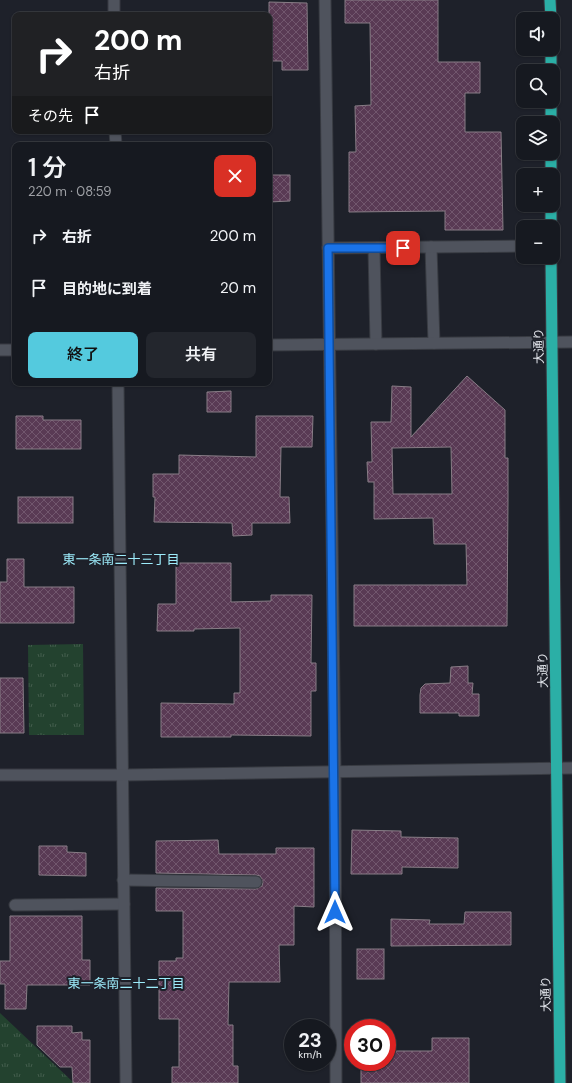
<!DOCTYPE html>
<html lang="ja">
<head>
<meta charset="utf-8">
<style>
	body { margin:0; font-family:"DM Sans","Noto Sans JP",sans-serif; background:#23262d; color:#f1f3f6; height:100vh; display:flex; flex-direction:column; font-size:15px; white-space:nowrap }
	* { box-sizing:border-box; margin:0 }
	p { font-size:13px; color:#9ea0a5 }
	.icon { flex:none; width:22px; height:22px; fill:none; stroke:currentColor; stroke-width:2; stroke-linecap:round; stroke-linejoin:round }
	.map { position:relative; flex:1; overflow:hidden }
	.sheet { position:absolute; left:12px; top:142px; width:260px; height:244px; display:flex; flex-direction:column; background:#161920; border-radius:8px; box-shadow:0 1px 3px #0004,0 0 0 1px #35383e }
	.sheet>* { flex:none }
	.banner { position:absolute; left:12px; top:12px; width:260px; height:122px; border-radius:8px; box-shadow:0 1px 3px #0004,0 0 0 1px #35383e; background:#202124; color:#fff; overflow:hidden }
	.controls { position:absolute; left:516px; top:12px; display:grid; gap:8px }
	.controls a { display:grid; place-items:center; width:44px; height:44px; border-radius:8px; background:#161920; box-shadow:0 1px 3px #0004,0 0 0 1px #35383e; font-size:20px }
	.speed { position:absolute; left:284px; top:1019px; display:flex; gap:8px; font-size:20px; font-weight:700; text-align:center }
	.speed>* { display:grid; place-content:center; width:52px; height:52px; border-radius:50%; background:#161920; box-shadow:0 1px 3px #0004,0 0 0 1px #35383e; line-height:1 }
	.speed small { font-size:10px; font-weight:400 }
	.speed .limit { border:6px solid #d22; background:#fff; color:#111 }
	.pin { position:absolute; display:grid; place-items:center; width:34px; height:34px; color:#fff; margin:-17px; border-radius:8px; box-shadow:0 2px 6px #0006 }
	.me { position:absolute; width:44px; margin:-22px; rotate:0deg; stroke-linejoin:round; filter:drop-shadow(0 0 3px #0008) }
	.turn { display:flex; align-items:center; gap:14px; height:84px; padding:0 16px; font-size:18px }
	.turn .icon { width:52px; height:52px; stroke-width:2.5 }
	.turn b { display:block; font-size:28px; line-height:34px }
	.then { display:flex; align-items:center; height:38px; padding:0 16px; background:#0003; gap:8px; font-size:15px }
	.round { display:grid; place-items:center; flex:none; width:42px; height:42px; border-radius:8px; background:#23262d }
	.overview { display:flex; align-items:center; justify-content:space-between; height:68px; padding:0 16px }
	h1 { font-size:24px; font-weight:600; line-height:30px }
	.primary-button { display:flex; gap:8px; margin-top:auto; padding:8px 16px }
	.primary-button a { flex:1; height:46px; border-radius:8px; background:#54cade; color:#111; font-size:16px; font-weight:600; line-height:46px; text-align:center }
	.primary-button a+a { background:#23262d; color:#f1f3f6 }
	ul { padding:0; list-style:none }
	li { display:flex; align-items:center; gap:12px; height:52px; padding:0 16px }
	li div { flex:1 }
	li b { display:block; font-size:15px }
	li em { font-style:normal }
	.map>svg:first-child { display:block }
	.park { fill:url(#park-tufts) }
	.building { fill:url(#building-cross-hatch); stroke:#887d86; fill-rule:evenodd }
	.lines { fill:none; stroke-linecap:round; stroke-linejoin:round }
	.service-casing { stroke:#383b42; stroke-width:13 }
	.minor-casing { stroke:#383b42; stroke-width:13 }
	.tertiary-casing { stroke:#383b42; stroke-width:13 }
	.trunk-casing { stroke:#383b42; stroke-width:13 }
	.service { stroke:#4f535d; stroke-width:11 }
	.minor { stroke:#4f535d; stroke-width:11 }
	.tertiary { stroke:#4f535d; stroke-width:11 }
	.trunk { stroke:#2bafa6; stroke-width:11 }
	.route-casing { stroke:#114b97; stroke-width:10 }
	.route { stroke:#1a73e8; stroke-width:7 }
	.labels { text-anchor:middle; stroke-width:4; stroke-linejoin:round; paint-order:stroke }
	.street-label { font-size:12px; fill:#e0e3e9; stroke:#1e212a }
	.neighbourhood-label { font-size:13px; fill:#9decfb; stroke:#1e212a }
</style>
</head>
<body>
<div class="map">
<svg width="572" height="1083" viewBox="0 0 572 1083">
	<defs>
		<pattern id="park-tufts" width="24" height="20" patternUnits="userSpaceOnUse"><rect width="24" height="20" fill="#23422f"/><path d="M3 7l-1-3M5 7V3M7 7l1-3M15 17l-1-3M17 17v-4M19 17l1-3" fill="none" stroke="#435d4d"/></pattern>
		<pattern id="building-cross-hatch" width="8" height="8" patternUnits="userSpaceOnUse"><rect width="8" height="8" fill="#593a54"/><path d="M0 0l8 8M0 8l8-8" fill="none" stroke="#71566d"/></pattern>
	</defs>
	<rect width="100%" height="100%" fill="#1e212a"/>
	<!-- park -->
	<g class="park">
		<path d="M83,644l1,91h-55l-1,-90z"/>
		<path d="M0,1013l74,70h-74z"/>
	</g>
	<!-- building -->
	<g class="building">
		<path d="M345,0h93v62h42v31h-15v39h36l2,98h-58v-19l-96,1v-60h7l-1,-46 16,-1 -1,-82h-25z"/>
		<path d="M269,2l38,1 1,67h-26v-9h-13z"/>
		<path d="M269,175h21v26l-21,1z"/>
		<path d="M467,376l38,34v48h3v42l-1,126h-153v-41h113l-1,-41h-32l-1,-26 -59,1v-37h-6l-1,-20h5l-1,-40h20l1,-36 19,1v50zM451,447l1,47h-59l-1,-46z"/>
		<path d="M231,391v21h-24v-20z"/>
		<path d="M16,416h27v4h38v29h-65z"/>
		<path d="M256,416h57l-1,31h-31l-1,50h9l1,26h-38v12l-19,1 -1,-13 -78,-1 1,-25h-2v-23h26v-19l77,2z"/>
		<rect x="18" y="497" width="55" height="26"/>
		<path d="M7,559h17v28h50v36h-74v-41h7z"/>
		<path d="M176,563h55v39l40,-1v-6h41l-1,68h5v28h-5v45l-80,-1v2h-70v-34l73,1v-11h6v-65l-46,1v2h-37l1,-27h18z"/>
		<path d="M468,666v17h5l-1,11h7v22h-20v-3h-39v-18l1,-7 4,-4 25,-1 1,-16z"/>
		<path d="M0,678h23l1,55h-24z"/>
		<path d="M352,830l49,1v6l57,1v30l-56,-1v7h-51z"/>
		<path d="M218,840l1,14h57v-6h38v59l-20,-1v39h-15l1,37h-51l-1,43h5v41h5v17h-66v-16h7v-48h-20v-58h17v-3h7v-47h-27v-23l100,1 6,-3 1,-4 -3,-6 -4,-1 -100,-2v-32z"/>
		<path d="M39,846h28v6l19,1v23l-47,-1z"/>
		<path d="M465,912h46v33l-120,1v-27l39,1 -1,4h35z"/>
		<path d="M10,916h72v44h8v25h-63l-1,24h-21v-25h-5v-23h10z"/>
		<rect x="357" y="949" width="27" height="30"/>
		<path d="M37,1026h35v7l10,-1v8h8v43h-17l-1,-16h-12l-23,-22z"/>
		<path d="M432,1038h37v45h-108v-21h26v-11h45z"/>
	</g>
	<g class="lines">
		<defs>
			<g id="service">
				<path d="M431,247l3,96"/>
				<path d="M328,248l195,-2"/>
				<path d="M374,248l2,96"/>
				<path d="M123,880l133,2"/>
				<path d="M15,905l109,-1"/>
			</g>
			<g id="minor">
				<path d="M325,0l10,771 1,312"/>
				<path d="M269,345l303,-3"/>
				<path d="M0,350h15"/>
			</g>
			<g id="tertiary">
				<path d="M114,0v15"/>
				<path d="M115,131l1,14"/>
				<path d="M118,383l8,700"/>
				<path d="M0,775h122l450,-7"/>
			</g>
			<g id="trunk">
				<path d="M550,0l1,19"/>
				<path d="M551,49v22"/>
				<path d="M551,101v22"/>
				<path d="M551,153v22"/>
				<path d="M551,205v22"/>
				<path d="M551,257l9,826"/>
			</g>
		</defs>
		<!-- service casing -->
		<use href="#service" class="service-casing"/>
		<!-- minor casing -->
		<use href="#minor" class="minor-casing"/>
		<!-- tertiary casing -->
		<use href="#tertiary" class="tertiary-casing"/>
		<!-- trunk casing -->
		<use href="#trunk" class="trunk-casing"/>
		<!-- service -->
		<use href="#service" class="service"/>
		<!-- minor -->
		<use href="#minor" class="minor"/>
		<!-- tertiary -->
		<use href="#tertiary" class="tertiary"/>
		<!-- trunk -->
		<use href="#trunk" class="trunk"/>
	</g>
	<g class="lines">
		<defs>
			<path id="route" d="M335,912l-7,-664h75"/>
		</defs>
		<!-- route casing -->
		<use href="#route" class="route-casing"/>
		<!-- route -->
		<use href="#route" class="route"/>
	</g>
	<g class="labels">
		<!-- street labels -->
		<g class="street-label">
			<text transform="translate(539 346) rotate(-91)" y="4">大通り</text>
			<text transform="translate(543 670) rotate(-91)" y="4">大通り</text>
			<text transform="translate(546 994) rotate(-91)" y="4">大通り</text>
		</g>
		<!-- neighbourhood labels -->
		<g class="neighbourhood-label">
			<text x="121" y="564">東一条南二十三丁目</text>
			<text x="126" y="988">東一条南二十二丁目</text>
		</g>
	</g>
</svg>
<div class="controls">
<a><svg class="icon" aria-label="sound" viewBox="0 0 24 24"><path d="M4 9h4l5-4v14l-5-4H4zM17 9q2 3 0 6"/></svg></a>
<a><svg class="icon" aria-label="search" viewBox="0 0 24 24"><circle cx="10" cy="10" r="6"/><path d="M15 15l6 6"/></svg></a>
<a><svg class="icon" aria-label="layers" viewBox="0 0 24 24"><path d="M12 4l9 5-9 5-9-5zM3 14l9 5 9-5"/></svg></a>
<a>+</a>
<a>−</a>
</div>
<div class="speed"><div>23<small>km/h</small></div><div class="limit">30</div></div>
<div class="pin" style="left:403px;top:248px;background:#d93025"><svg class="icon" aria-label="arrive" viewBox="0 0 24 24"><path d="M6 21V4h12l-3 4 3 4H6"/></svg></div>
<svg class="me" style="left:335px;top:912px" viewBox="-20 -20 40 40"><path d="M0-17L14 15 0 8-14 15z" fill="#1a73e8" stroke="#fff" stroke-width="4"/></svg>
<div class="banner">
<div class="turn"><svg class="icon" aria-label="right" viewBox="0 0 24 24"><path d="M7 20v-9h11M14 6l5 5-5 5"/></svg><div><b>200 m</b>右折</div></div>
<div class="then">その先<svg class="icon" aria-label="arrive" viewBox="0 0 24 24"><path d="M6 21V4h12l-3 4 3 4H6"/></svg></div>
</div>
<section class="sheet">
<div class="overview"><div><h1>1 分</h1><p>220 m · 08:59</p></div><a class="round" style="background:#d93025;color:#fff"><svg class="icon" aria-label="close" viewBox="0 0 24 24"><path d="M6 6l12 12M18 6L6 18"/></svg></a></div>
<ul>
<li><svg class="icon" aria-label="right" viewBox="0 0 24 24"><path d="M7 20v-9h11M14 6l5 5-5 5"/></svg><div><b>右折</b></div><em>200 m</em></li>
<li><svg class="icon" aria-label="arrive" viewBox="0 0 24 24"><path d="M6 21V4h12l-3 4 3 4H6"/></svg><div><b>目的地に到着</b></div><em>20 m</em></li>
</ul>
<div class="primary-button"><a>終了</a><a>共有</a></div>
</section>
</div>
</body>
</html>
